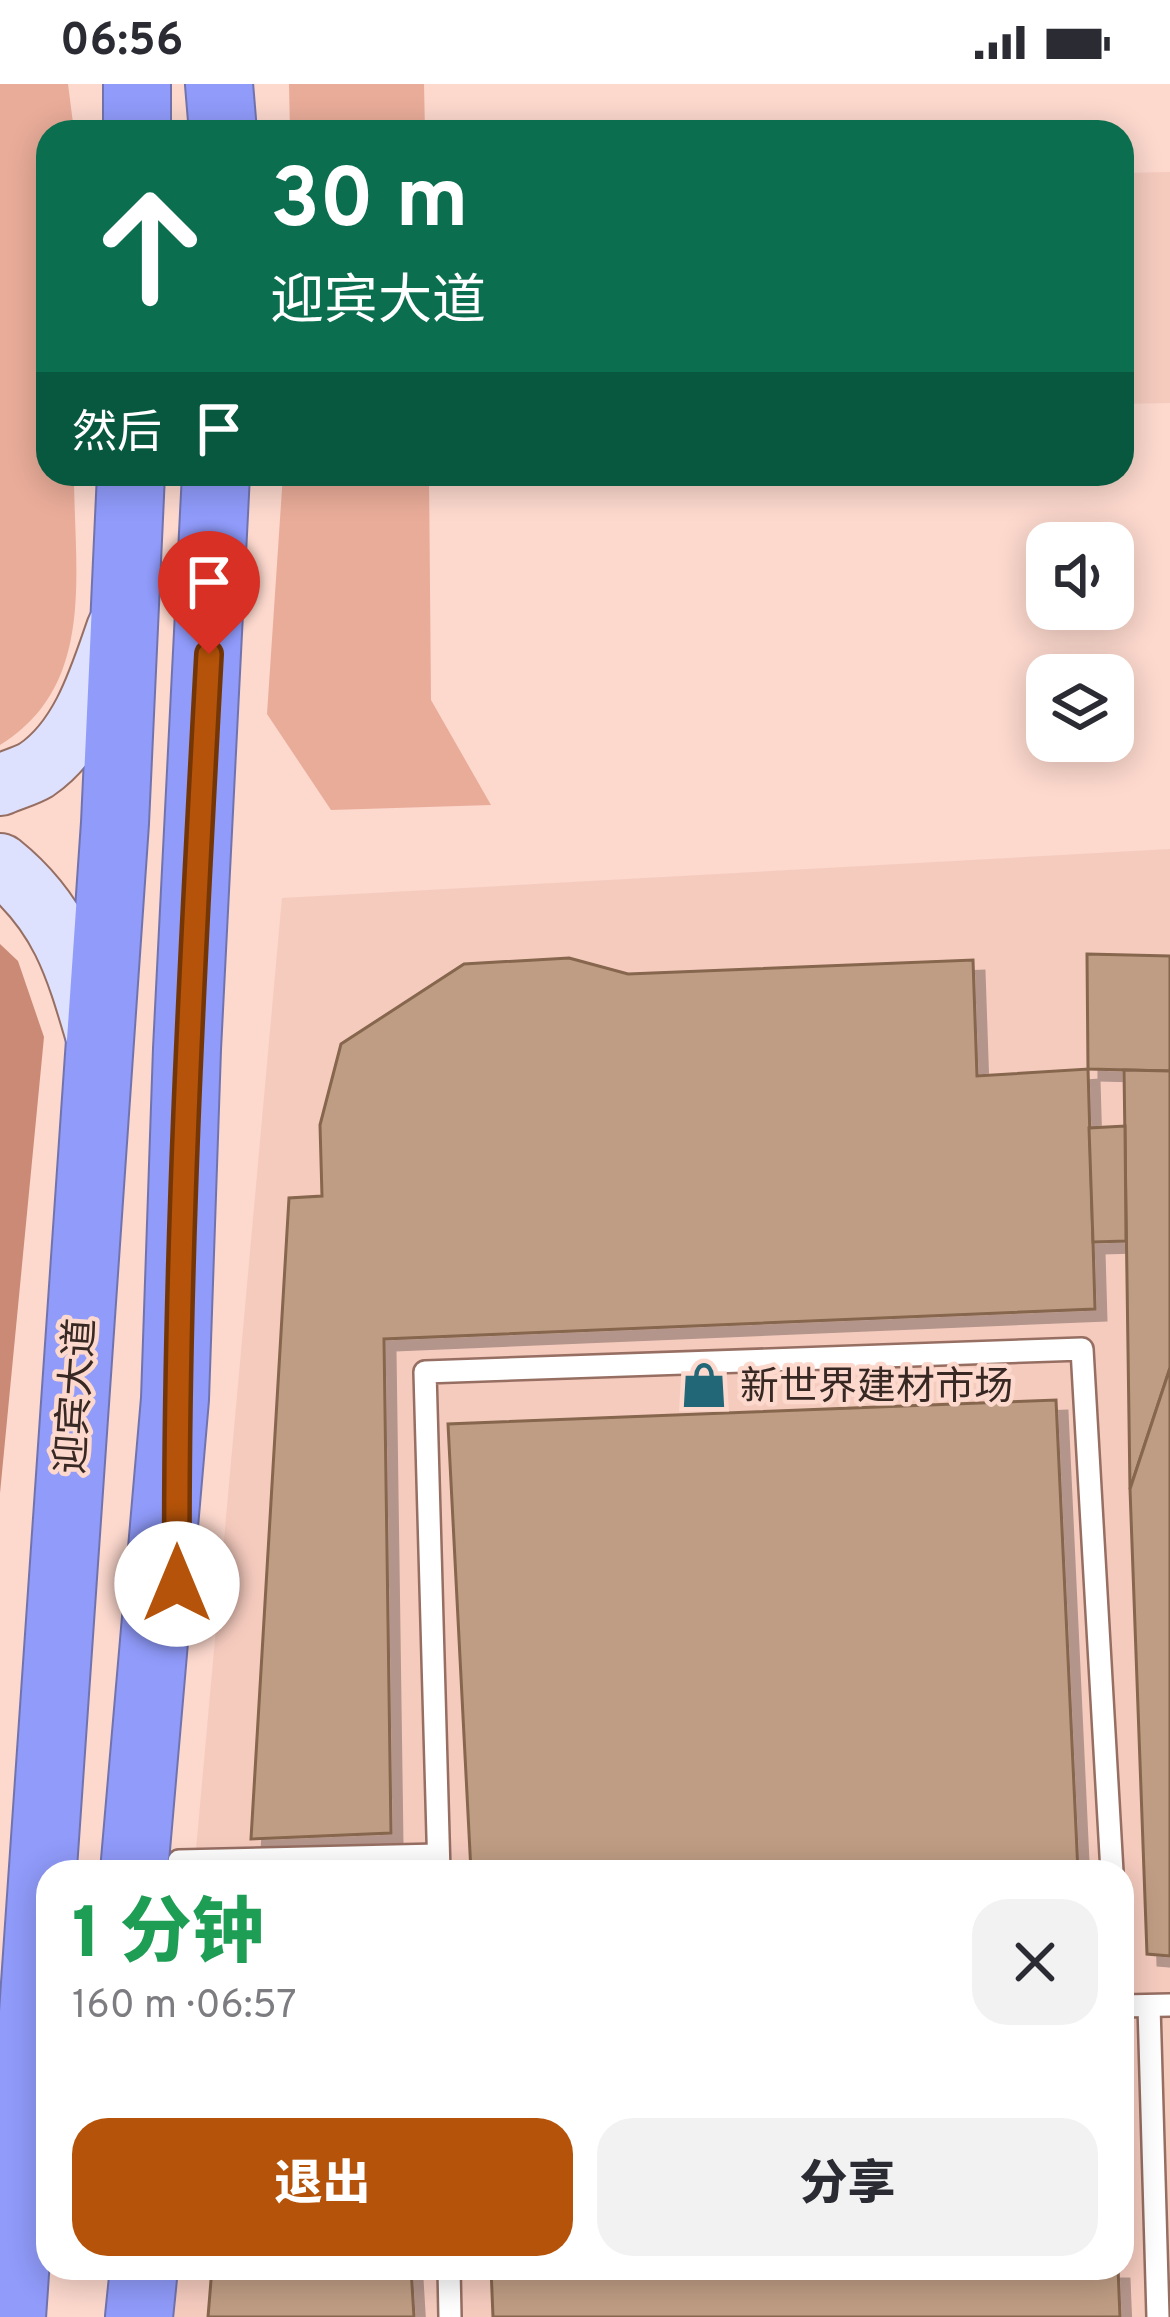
<!DOCTYPE html>
<html lang="zh">
<head>
<meta charset="utf-8">
<style>
	body { margin:0; font-family:Overpass,"Noto Sans SC",sans-serif; background:#f2f2f3; color:#2b2b33; height:100vh; display:flex; flex-direction:column; font-size:45px; white-space:nowrap }
	* { box-sizing:border-box; margin:0 }
	p { font-size:39px; color:#7c7c81 }
	.icon { flex:none; width:66px; height:66px; fill:none; stroke:currentColor; stroke-width:2; stroke-linecap:round; stroke-linejoin:round }
	.map { position:relative; flex:1; overflow:hidden }
	.panel { position:absolute; left:36px; top:1776px; width:1098px; height:420px; display:flex; flex-direction:column; background:#fff; border-radius:36px; box-shadow:0 6px 30px #0003 }
	.panel>* { flex:none }
	.banner { position:absolute; left:36px; top:36px; width:1098px; height:366px; border-radius:36px; box-shadow:0 6px 30px #0003; background:#0b6e4f; color:#fff; overflow:hidden }
	.buttons { position:absolute; left:1026px; top:438px; display:grid; gap:24px }
	.buttons a { display:grid; place-items:center; width:108px; height:108px; border-radius:24px; background:#fff; box-shadow:0 6px 30px #0003; font-size:60px }
	.pin { position:absolute; display:grid; place-items:center; width:102px; height:102px; color:#fff; margin:-123px -51px; border-radius:50% 50% 50% 0; rotate:-45deg; box-shadow:0 0 12px #0007 }
	.pin .icon { rotate:45deg }
	.me { position:absolute; width:132px; margin:-66px; rotate:0deg; stroke-linejoin:round; filter:drop-shadow(0 0 9px #0008) }
	.turn { display:flex; align-items:center; gap:42px; height:252px; padding:0 36px; font-size:54px }
	.turn .icon { width:156px; height:156px; stroke-width:2.5 }
	.turn b { display:block; font-size:84px; line-height:102px }
	.then { display:flex; align-items:center; height:114px; padding:0 36px; background:#0003; gap:24px; font-size:45px }
	.round { display:grid; place-items:center; flex:none; width:126px; height:126px; border-radius:36px; background:#f2f2f3 }
	.summary { display:flex; align-items:center; justify-content:space-between; height:204px; padding:0 36px }
	h1 { font-size:72px; font-weight:800; line-height:90px; color:#1e9e55 }
	.primary-button { display:flex; gap:24px; margin-top:auto; padding:24px 36px }
	.primary-button a { flex:1; height:138px; border-radius:36px; background:#b45309; color:#fff; font-size:48px; font-weight:800; line-height:138px; text-align:center }
	.primary-button a+a { background:#f2f2f3; color:#2b2b33 }
	.status { display:flex; justify-content:space-between; align-items:center; height:84px; padding:0 60px; background:#fff; direction:ltr }
	.status svg { height:33px; fill:currentColor }
	.map>svg:first-child { display:block }
	.built { fill:#f5cbbe }
	.green { fill:#e9ac99 }
	.forest { fill:#ca8a76 }
	.building { fill:#bf9d84; stroke:#86664e; stroke-width:3; filter:url(#shadow) }
	.lines { fill:none; stroke-linecap:round; stroke-linejoin:round }
	.lane-casing { stroke:#966e62; stroke-width:26 }
	.secondary-casing { stroke:#966e62; stroke-width:64 }
	.highway-casing { stroke:#7173af; stroke-width:70 }
	.lane { stroke:#fff; stroke-width:21 }
	.secondary { stroke:#dee1fe; stroke-width:60 }
	.highway { stroke:#909bfa; stroke-width:66 }
	.route-casing { stroke:#753606; stroke-width:30 }
	.route { stroke:#b45309; stroke-width:21 }
	.labels { text-anchor:middle; stroke-width:9; stroke-linejoin:round; paint-order:stroke }
	.poi-label { font-size:39px; fill:#382823; stroke:#fcd8cd; text-anchor:start }
	.street-label { font-size:39px; fill:#382823; stroke:#fcd8cd }
</style>
</head>
<body>
<div class="status"><b>06:56</b><svg viewBox="0 0 49 12"><path d="M0 12V9h3v3zM5 12V6h3v6zM10 12V3h3v9zM15 12V0h3v12zM26 1h20v11H26zM47 4h2v5h-2z"/></svg></div>
<div class="map">
<svg width="1170" height="2233" viewBox="0 0 1170 2233">
	<defs>
		<filter id="shadow"><feDropShadow dx="11" dy="11" stdDeviation="0" flood-color="#0004"/></filter>
	</defs>
	<rect width="100%" height="100%" fill="#fcd8cd"/>
	<!-- built -->
	<g class="built">
		<path d="M1170,88v231l-48,1v-231z"/>
		<path d="M1170,765v1468h-1015l4,-49h963v-396h-928l88,-974z"/>
	</g>
	<!-- green -->
	<g class="green">
		<path d="M0,0h68l6,47 -26,1v342h26c0,99 23,211 -74,271z"/>
		<path d="M289,0h135l1,48h-135z"/>
		<path d="M283,390h146l2,226 60,105 -160,5 -64,-96z"/>
	</g>
	<!-- forest -->
	<path class="forest" d="M0,860l18,17 26,76 -44,456z"/>
	<!-- building -->
	<g class="building">
		<path d="M1087,870l83,2v115l-82,-2z"/>
		<path d="M569,874l59,16 345,-14 4,116 111,-7 7,240 -711,30 7,494 -140,6 38,-641 33,-2 -2,-71 21,-81 123,-80z"/>
		<path d="M1124,986l46,1v297l-40,121z"/>
		<path d="M1125,1042l1,115 -33,1 -4,-114z"/>
		<path d="M1170,1284v588l-23,-2 -17,-465z"/>
		<path d="M1056,1316l22,472h-607l-23,-448z"/>
		<path d="M212,2184h199l3,49h-206z"/>
		<path d="M491,2184h627l2,49h-627z"/>
	</g>
	<g class="lines">
		<defs>
			<g id="lane">
				<path d="M179,1777l259,-6"/>
				<path d="M439,1788l-14,-500 657,-23 30,523"/>
				<path d="M1122,1922l48,-1"/>
				<path d="M1149,1922l9,311"/>
				<path d="M449,2184l1,49"/>
			</g>
			<g id="secondary">
				<path d="M0,701c11,-5 26,-9 36,-15 46,-31 64,-92 81,-141"/>
				<path d="M0,780c61,49 76,102 97,174"/>
			</g>
			<g id="highway">
				<path d="M137,0v48"/>
				<path d="M219,0l4,48"/>
				<path d="M134,1788l41,-473 12,-350 29,-575"/>
				<path d="M12,2233l103,-1494 16,-349"/>
				<path d="M139,2233l5,-49"/>
			</g>
		</defs>
		<!-- lane casing -->
		<use href="#lane" class="lane-casing"/>
		<!-- secondary casing -->
		<use href="#secondary" class="secondary-casing"/>
		<!-- highway casing -->
		<use href="#highway" class="highway-casing"/>
		<!-- lane -->
		<use href="#lane" class="lane"/>
		<!-- secondary -->
		<use href="#secondary" class="secondary"/>
		<!-- highway -->
		<use href="#highway" class="highway"/>
	</g>
	<g class="lines">
		<defs>
			<path id="route" d="M177,1500c-2,-311 15,-620 32,-930"/>
		</defs>
		<!-- route casing -->
		<use href="#route" class="route-casing"/>
		<!-- route -->
		<use href="#route" class="route"/>
	</g>
	<!-- icons -->
	<defs>
		<symbol id="shop-bare" viewBox="-9 -9 18 18"><path d="M-5-2.5h2.3a2.7 3.5 0 0 1 5.4 0H5L5.5 6h-11ZM-1.5-2.5h3a1.5 2.3 0 0 0-3 0Z" fill="#226778" stroke="#fcd8cd" stroke-width="2.5" paint-order="stroke"/></symbol>
	</defs>
	<g fill-rule="evenodd">
		<use href="#shop-bare" x="671" y="1268" width="66" height="66"/>
	</g>
	<g class="labels">
		<!-- poi labels -->
		<g class="poi-label">
			<text x="740" y="1315">新世界建材市场</text>
		</g>
		<!-- street labels -->
		<g class="street-label">
			<text transform="translate(74 1312) rotate(-86)" y="14">迎宾大道</text>
		</g>
	</g>
</svg>
<div class="buttons">
<a><svg class="icon" aria-label="sound" viewBox="0 0 24 24"><path d="M4 9h4l5-4v14l-5-4H4zM17 9q2 3 0 6"/></svg></a>
<a><svg class="icon" aria-label="layers" viewBox="0 0 24 24"><path d="M12 4l9 5-9 5-9-5zM3 14l9 5 9-5"/></svg></a>
</div>
<div class="pin" style="left:209px;top:570px;background:#d93025"><svg class="icon" aria-label="arrive" viewBox="0 0 24 24"><path d="M6 21V4h12l-3 4 3 4H6"/></svg></div>
<svg class="me" style="left:177px;top:1500px" viewBox="-20 -20 40 40"><circle r="19" fill="#fff"/><path d="M0-13L10 11 0 6-10 11z" fill="#b45309"/></svg>
<div class="banner">
<div class="turn"><svg class="icon" aria-label="ahead" viewBox="0 0 24 24"><path d="M12 20V5M6 11l6-6 6 6"/></svg><div><b>30 m</b>迎宾大道</div></div>
<div class="then">然后<svg class="icon" aria-label="arrive" viewBox="0 0 24 24"><path d="M6 21V4h12l-3 4 3 4H6"/></svg></div>
</div>
<section class="panel">
<div class="summary"><div><h1>1 分钟</h1><p>160 m · 06:57</p></div><a class="round"><svg class="icon" aria-label="close" viewBox="0 0 24 24"><path d="M6 6l12 12M18 6L6 18"/></svg></a></div>
<div class="primary-button"><a>退出</a><a>分享</a></div>
</section>
</div>
</body>
</html>
